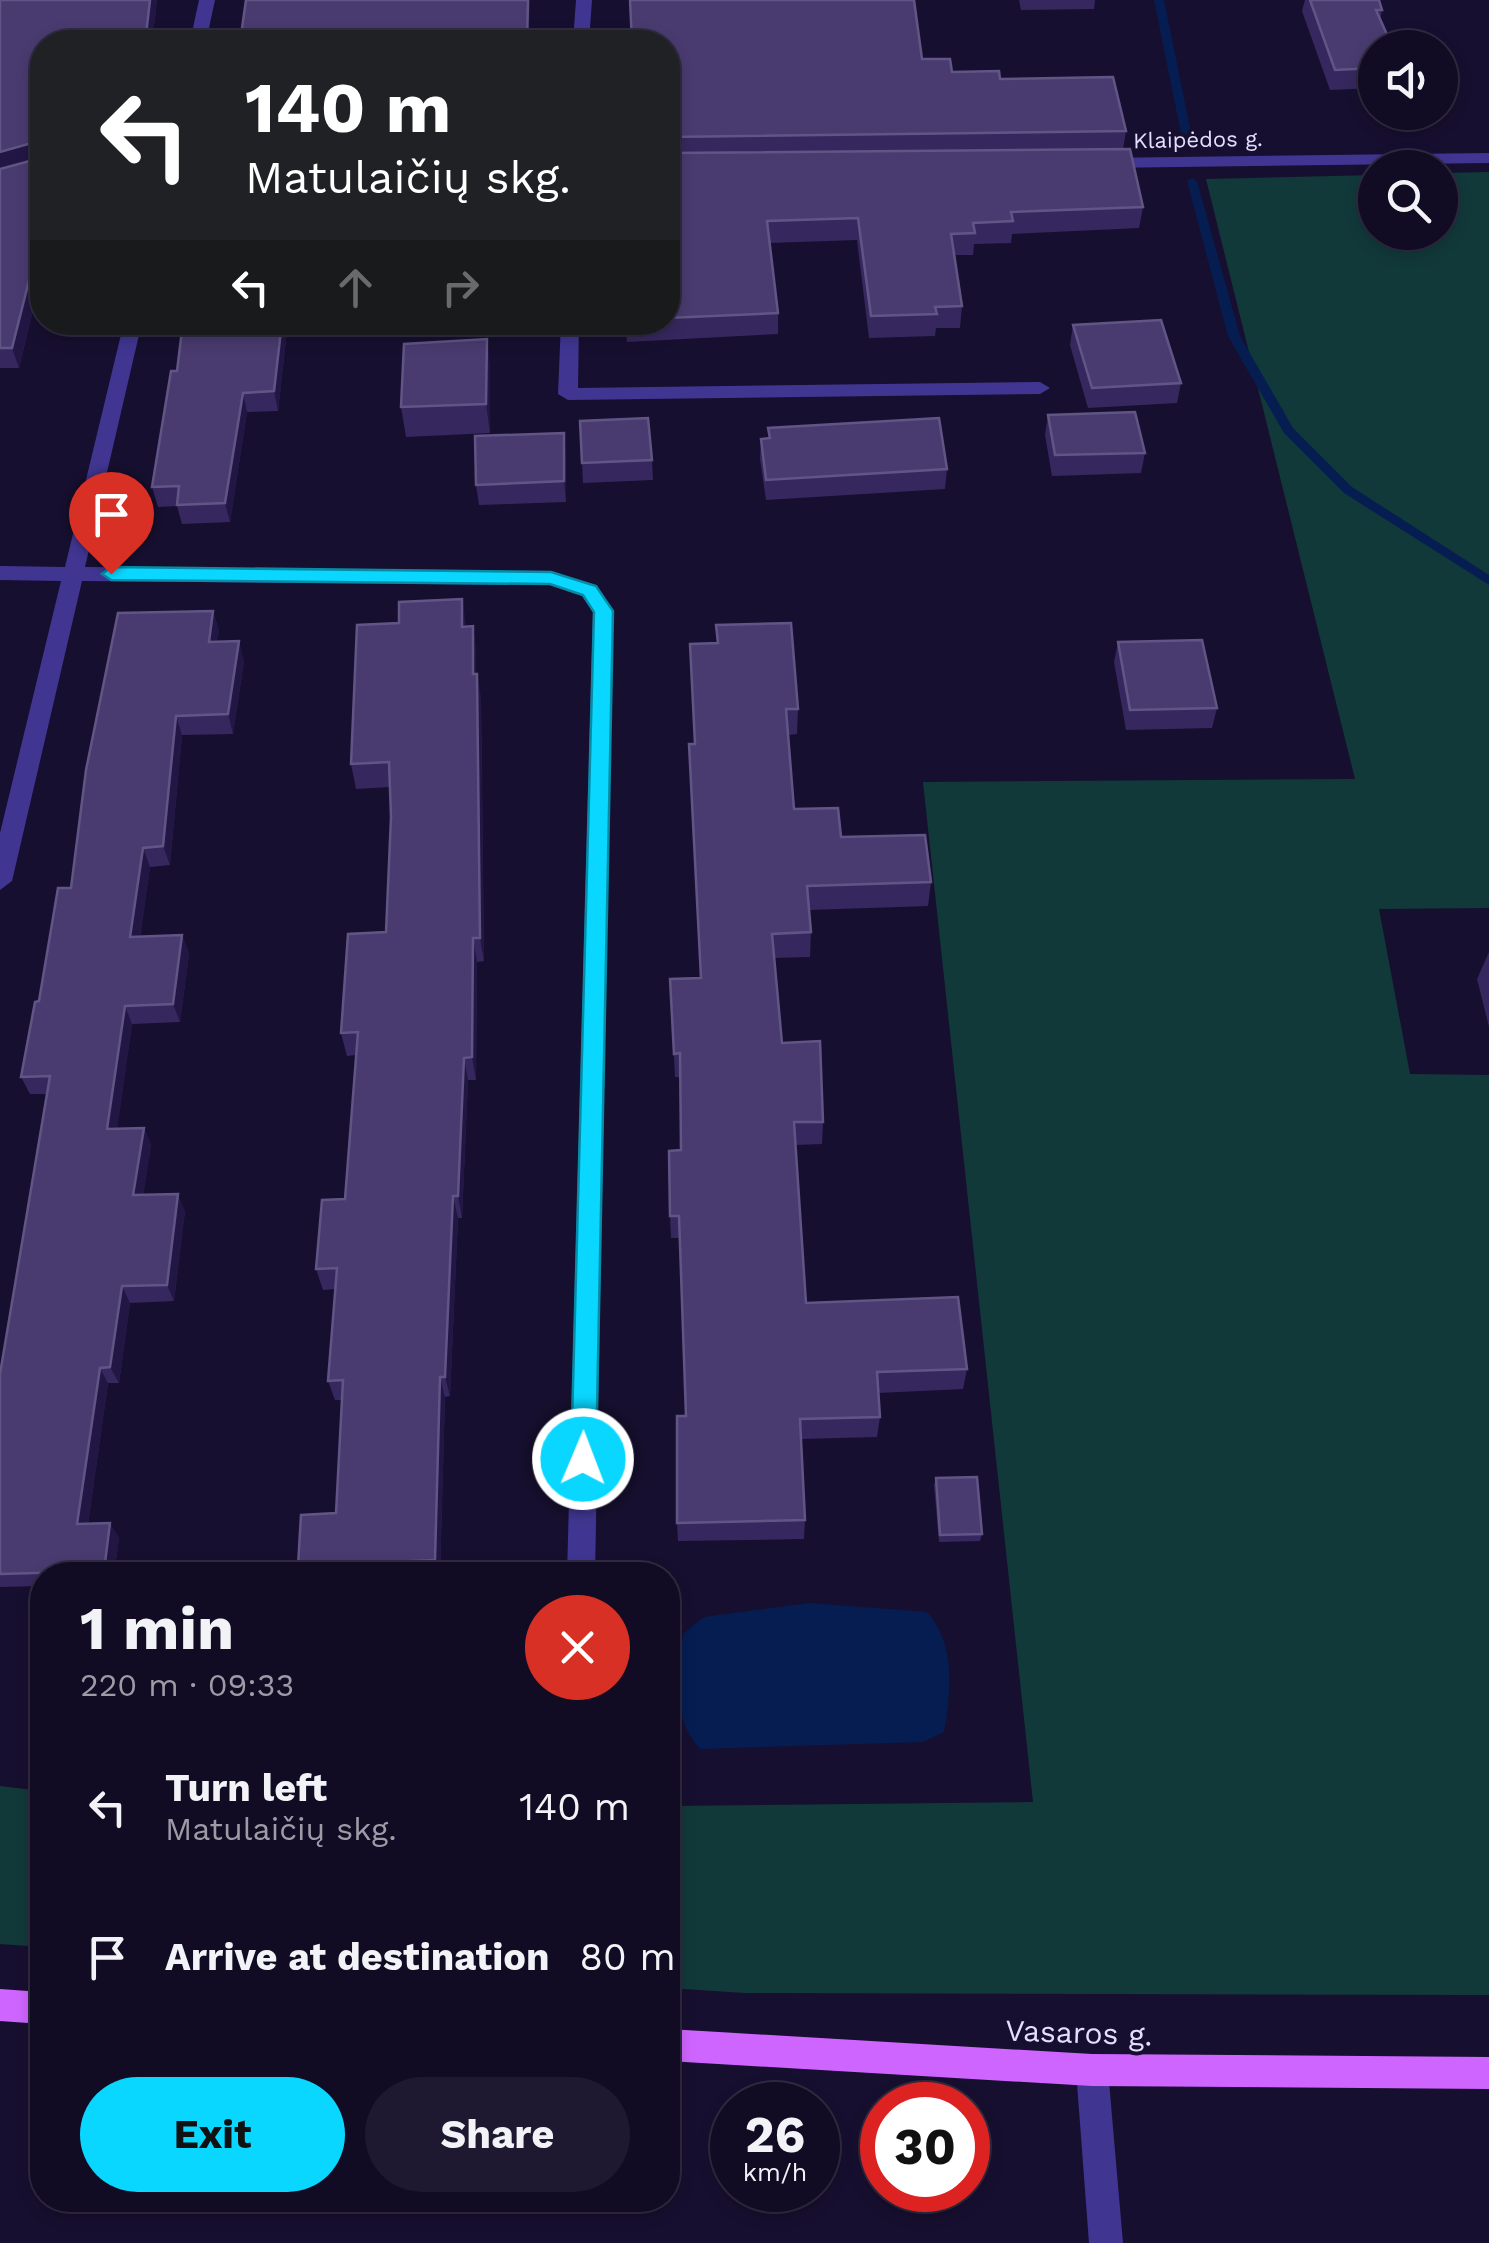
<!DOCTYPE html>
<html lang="en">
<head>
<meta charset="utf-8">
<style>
	body { margin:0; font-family:"Work Sans",sans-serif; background:#1e1930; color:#f1f3f6; height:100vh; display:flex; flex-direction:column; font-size:38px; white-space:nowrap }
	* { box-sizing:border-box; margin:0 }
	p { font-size:32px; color:#9c9ba6 }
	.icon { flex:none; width:55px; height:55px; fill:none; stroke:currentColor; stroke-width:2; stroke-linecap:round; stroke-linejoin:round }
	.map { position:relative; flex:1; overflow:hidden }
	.drawer { position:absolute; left:30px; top:1562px; width:650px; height:650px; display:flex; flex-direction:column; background:#110b23; border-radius:40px; box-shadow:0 5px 15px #0003,0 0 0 2px #302b41 }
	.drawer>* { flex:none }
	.top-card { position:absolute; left:30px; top:30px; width:650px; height:305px; border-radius:40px; box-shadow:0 5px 15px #0003,0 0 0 2px #302b41; background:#202124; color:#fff; overflow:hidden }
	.controls { position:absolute; left:1358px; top:30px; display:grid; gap:20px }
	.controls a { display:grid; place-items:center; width:100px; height:100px; border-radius:50%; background:#110b23; box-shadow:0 5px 15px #0003,0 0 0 2px #302b41; font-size:50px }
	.speed { position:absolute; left:710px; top:2082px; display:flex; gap:20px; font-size:50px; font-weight:700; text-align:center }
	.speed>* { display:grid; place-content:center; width:130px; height:130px; border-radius:50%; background:#110b23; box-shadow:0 5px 15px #0003,0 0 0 2px #302b41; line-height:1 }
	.speed small { font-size:25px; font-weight:400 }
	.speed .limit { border:15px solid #d22; background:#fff; color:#111 }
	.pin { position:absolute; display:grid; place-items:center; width:85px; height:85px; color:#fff; margin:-102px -42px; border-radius:50% 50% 50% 0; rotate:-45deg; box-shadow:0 0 10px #0007 }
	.pin .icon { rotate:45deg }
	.me { position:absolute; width:110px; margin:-55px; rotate:1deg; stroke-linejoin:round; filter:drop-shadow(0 0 8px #0008) }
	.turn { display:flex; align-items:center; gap:35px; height:210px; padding:0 50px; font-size:45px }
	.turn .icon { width:130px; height:130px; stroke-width:2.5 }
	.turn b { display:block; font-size:70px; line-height:85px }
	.lanes { display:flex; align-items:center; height:95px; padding:0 50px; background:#0003; justify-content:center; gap:50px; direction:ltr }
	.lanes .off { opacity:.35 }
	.round { display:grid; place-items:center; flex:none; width:105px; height:105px; border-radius:52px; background:#1e1930 }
	.summary { display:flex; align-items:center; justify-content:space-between; height:170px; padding:0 50px }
	h1 { font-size:60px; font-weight:700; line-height:75px }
	.cta { display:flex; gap:20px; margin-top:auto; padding:20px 50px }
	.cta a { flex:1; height:115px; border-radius:60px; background:#0ad7ff; color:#111; font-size:40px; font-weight:700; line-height:115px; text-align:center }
	.cta a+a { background:#1e1930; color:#f1f3f6 }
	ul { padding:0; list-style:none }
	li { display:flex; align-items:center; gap:30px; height:150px; padding:0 50px }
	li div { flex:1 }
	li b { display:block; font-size:38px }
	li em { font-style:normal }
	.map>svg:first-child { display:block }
	.green { fill:#12393a }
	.water { fill:#061d52 }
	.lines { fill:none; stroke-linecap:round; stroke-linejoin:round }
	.stream { fill:#061d52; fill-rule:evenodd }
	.minor { fill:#403692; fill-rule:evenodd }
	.major { fill:#cf65ff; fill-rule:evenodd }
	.wall { fill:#36285e }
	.shaded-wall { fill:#221644 }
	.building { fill:#493b6f; stroke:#615586; stroke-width:2.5 }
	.route { fill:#0ad7ff; stroke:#068ca6; stroke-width:2.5 }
	.labels { text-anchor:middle; stroke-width:8; stroke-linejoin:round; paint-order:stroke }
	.far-street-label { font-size:22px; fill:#e4deff; stroke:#170f2f }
	.near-street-label { font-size:30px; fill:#e4deff; stroke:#170f2f }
</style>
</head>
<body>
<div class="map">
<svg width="1489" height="2243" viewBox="0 0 1489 2243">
	<rect width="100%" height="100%" fill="#170f2f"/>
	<!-- green -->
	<g class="green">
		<path d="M1489,172v736l-110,1 31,165 79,1v920l-744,-2 -77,-5v-182l365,-4 -110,-1020 432,-3 -149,-600 169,-4v57h65v-59z"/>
		<path d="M0,1786l42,5v156l-42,-3z"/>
	</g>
	<!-- water -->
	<path class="water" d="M810,1603l117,9c29,33 24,79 17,120l-21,10 -223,7c-30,-35 -23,-72 -17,-115l21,-17z"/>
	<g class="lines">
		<!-- stream -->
		<g class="stream">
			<path d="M1154,0h10l28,138 -5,3 -5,-3z"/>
			<path d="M1192,178l5,3 43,155 53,92 59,59 137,88v10l-145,-92 -60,-60 -56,-97 -41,-155z"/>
		</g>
		<!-- minor -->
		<g class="minor">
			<path d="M199,0h16l-9,42h-16z"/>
			<path d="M576,0h16l-3,42h-16z"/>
			<path d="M1489,153v10l-387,5 -9,-5 9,-5z"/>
			<path d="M124,322h18l-57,245 466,4 45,15 17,25 -18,964h-28l26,-963 -11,-16 -32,-11 -468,-4 -70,300 -12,9v-57l61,-252 -61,-1v-14l65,1z"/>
			<path d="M561,322h18l-1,66 462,-6 10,6 -10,6 -472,6 -10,-6z"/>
			<path d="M1092,2054l12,4 4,12 15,173h-34l-13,-173 4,-12z"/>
		</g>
		<!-- major -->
		<g class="major">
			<path d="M0,1989l42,3v32l-42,-3z"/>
			<path d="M668,2029l424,25 397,3v32l-397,-3 -424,-25z"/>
		</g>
	</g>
	<!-- wall -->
	<g class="wall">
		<path d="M0,0h157l-5,42h-110v231l-23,95h-19z"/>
		<path d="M1019,0h76l-1,9 -73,1z"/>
		<path d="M1305,0h74l3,10 -7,38v40l-45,2 -28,-79z"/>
		<path d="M668,42l254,17 30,13 48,7 126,52 -3,18 20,58 -4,21 -127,6 -1,9 -37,1 -1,11h-18l7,51 -2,22h-24l-1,8 -66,2 -12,-98 -88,3 9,70v21l-151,8 -2,-20h43z"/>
		<path d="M288,322l-10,89 -31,1 -17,110 -48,2 -5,-18 -19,1 -6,-20 25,-116z"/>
		<path d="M1073,325l108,58 -4,20 -89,5 -18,-63z"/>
		<path d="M487,339l3,30v64l-84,4 -5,-30z"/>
		<path d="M1048,415l97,38 -4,20 -89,3 -7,-41z"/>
		<path d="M580,421l72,39 1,20 -70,3z"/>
		<path d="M768,428l179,41 -2,20 -179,11 -6,-41 1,-20 7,-1z"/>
		<path d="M566,453v49l-87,3 -3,-20z"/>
		<path d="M213,611l6,20 -2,10 27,20 -11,73 -51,1 -12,130 -20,2 -10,70 42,-2 7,19 -9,68 -48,2 -15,104h27l7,17 -8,50 42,16 -11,90 -44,2 -11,80h-11l-20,141 31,13 -5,38h-72v11l-42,1v-213l47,-280h-17l-9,-17 18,-76 32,-113z"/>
		<path d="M716,625l82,84 -1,25 -9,1 6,74 47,28 90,45 -3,24 -119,4 2,22 -1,25 -36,1 8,85 41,79 -1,22 -27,1 11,158 161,66 -4,20 -85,4 2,24 -3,20 -76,2 4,81 -1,19 -126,2 -1,-18 9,-107 -6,-178h-9l-1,-22 11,-66 -1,-73h-5l-5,-98 31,-1 -6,-234 22,-101z"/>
		<path d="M473,626l3,26v22l5,25 3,262 -7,1 -1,118h-8l-6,138h-4l-8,178 -5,1 -5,178h-138l-4,-9 38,-53 6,-113h-7l-7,-19 7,-92 -12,1 -7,-21 29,-70 11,-144 -9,1 -6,-23 45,-101 5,-115 -1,-30 -34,2 -5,-25 115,-137z"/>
		<path d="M1118,642l99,66 -5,20 -86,2 -12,-68z"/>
		<path d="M1489,952v75l-12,-48z"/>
		<path d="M936,1478l46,56 -2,7 -41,1 -5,-57z"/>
	</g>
	<!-- shaded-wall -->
	<g class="shaded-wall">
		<path d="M150,0h7l-5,42h-4l-2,-7z"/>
		<path d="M528,0h2l-1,42h-2z"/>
		<path d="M35,142l6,19 -41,12v-21z"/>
		<path d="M42,229v44l-23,95 -7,-20z"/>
		<path d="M282,322h6l-10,89 -4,-20z"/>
		<path d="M487,339l3,30v64l-4,-29z"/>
		<path d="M243,393l4,19 -17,110 -5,-19z"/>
		<path d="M564,433l2,20v49l-2,-21z"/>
		<path d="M462,599l4,25v28l-4,-25z"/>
		<path d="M213,611l6,20 -5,30 -5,-19z"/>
		<path d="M473,626l3,26v47l-3,-25z"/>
		<path d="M239,641l5,20 -11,73 -5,-20z"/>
		<path d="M477,674l4,25 3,262 -4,-23z"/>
		<path d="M176,716l6,19 -12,130 -7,-19z"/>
		<path d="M143,848l7,19 -13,89 -7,-19z"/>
		<path d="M182,935l7,19 -9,68 -7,-18z"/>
		<path d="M473,938l4,24 -1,118 -4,-23z"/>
		<path d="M125,1006l7,18 -17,122 -8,-17z"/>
		<path d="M464,1058l4,22 -6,138 -4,-22z"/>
		<path d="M144,1128l7,17 -10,67 -8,-17z"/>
		<path d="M178,1194l7,17 -11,90 -7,-16z"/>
		<path d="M453,1196l5,22 -8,178 -5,-19z"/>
		<path d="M122,1286l8,17 -11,80 -9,-16z"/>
		<path d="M100,1368l8,15 -22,155 -9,-14z"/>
		<path d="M440,1377l5,20 -5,178 -5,-15z"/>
		<path d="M110,1523l9,14 -5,38h-8l-2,-4z"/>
	</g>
	<!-- building -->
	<g class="building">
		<path d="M0,0h150l-4,35h-8l-2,7h-94v187l-30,119h-12v-179l37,-10 3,-14 -5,-3 -35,10z"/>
		<path d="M246,0h282l-1,42h-287z"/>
		<path d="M630,0h284l8,59h28l2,13 47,-1 1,8 113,-2 13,54 -458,6v-95h-36z"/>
		<path d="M1310,0h69l3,10h-6l17,38h-18v20l-40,2z"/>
		<path d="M1130,149l13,58 -132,5 2,9 -40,2 2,10 -24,1 11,72 -27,1 2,7 -66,2 -13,-98 -91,3 11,92 -110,5v-165z"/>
		<path d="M1161,320l20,63 -89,5 -19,-63z"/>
		<path d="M183,322h99l-8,69 -31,2 -18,110 -48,2 2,-19 -27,1 19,-116h6z"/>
		<path d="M487,339l-1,65 -85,3 3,-63z"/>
		<path d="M1135,412l10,41 -90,2 -7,-40z"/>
		<path d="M648,418l4,42 -70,3 -2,-42z"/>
		<path d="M939,418l8,51 -181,11 -5,-41 9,-1 -2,-10z"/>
		<path d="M564,433v48l-88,4 -1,-49z"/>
		<path d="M462,599v28l11,-1v48h4l3,264h-7l-1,119 -8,1 -6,138h-5l-8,181h-5l-5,183 -137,6 3,-51 35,-2 7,-133 -15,1 9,-113 -21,1 6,-69 23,-1 13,-167 -17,1 7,-99 38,-2 5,-115 -2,-55 -38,2 6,-139 42,-2v-21z"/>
		<path d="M213,611l-4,31 30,-1 -11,73 -52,2 -13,130 -20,2 -13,89 52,-2 -9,69 -48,2 -18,123 37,-1 -11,67 45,-1 -11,91 -45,1 -12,81 -10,1 -23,156 33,-1 -6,48 -104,3v-200l50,-298 -29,1 14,-75 4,-1 19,-113h13l15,-118 32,-157z"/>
		<path d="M791,623l7,86h-12l8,100 44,-1 3,29 84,-2 6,47 -124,4 4,46 -39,2 10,109 38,-2 3,81h-29l12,181 152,-6 9,72 -90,3 3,45 -80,2 5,101 -128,3v-107h9l-7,-200h-9l-1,-65 12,-1 -1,-97 -6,1 -4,-75 31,-1 -12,-234h6l-5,-100 28,-1 -2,-18z"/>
		<path d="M1202,640l15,68 -87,2 -12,-68z"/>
		<path d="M977,1477l5,57 -42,1 -4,-57z"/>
	</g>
	<!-- route -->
	<path class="route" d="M111,567l440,5 45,14 17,25 -17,848 -4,8 -9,4 -9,-4 -3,-8 23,-847 -11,-17 -33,-11 -439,-4 -9,-6z"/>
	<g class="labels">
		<!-- far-street labels -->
		<g class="far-street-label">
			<text transform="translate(1198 139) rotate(-1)" y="8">Klaipėdos g.</text>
		</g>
		<!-- near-street labels -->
		<g class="near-street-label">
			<text transform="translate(1079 2033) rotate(2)" y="10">Vasaros g.</text>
		</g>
	</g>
</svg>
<div class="controls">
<a><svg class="icon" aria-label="sound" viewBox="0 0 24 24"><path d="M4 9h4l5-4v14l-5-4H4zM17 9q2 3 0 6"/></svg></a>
<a><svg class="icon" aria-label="search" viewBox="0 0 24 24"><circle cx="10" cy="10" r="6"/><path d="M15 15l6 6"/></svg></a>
</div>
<div class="speed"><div>26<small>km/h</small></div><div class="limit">30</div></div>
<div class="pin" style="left:111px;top:574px;background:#d93025"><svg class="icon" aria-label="arrive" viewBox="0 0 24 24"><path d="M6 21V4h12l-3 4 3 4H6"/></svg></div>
<svg class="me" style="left:583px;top:1459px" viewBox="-20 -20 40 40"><circle r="17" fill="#0ad7ff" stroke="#fff" stroke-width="3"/><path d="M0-11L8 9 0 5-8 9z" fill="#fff"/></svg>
<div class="top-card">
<div class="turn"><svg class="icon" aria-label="left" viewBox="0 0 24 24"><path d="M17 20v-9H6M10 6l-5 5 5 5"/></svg><div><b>140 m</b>Matulaičių skg.</div></div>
<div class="lanes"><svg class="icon" aria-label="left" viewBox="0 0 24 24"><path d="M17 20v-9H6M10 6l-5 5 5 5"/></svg><svg class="icon off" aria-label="ahead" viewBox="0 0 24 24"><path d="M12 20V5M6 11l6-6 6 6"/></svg><svg class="icon off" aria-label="right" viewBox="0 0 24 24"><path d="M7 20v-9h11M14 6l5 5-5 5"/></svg></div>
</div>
<section class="drawer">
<div class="summary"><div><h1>1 min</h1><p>220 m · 09:33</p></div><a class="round" style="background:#d93025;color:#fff"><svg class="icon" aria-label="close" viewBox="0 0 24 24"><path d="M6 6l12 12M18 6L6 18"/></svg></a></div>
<ul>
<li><svg class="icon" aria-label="left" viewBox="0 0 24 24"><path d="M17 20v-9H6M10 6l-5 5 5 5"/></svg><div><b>Turn left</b><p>Matulaičių skg.</p></div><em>140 m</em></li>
<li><svg class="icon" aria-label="arrive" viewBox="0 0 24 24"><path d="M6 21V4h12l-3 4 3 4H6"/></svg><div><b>Arrive at destination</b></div><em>80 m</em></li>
</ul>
<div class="cta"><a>Exit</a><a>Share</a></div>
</section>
</div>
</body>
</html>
